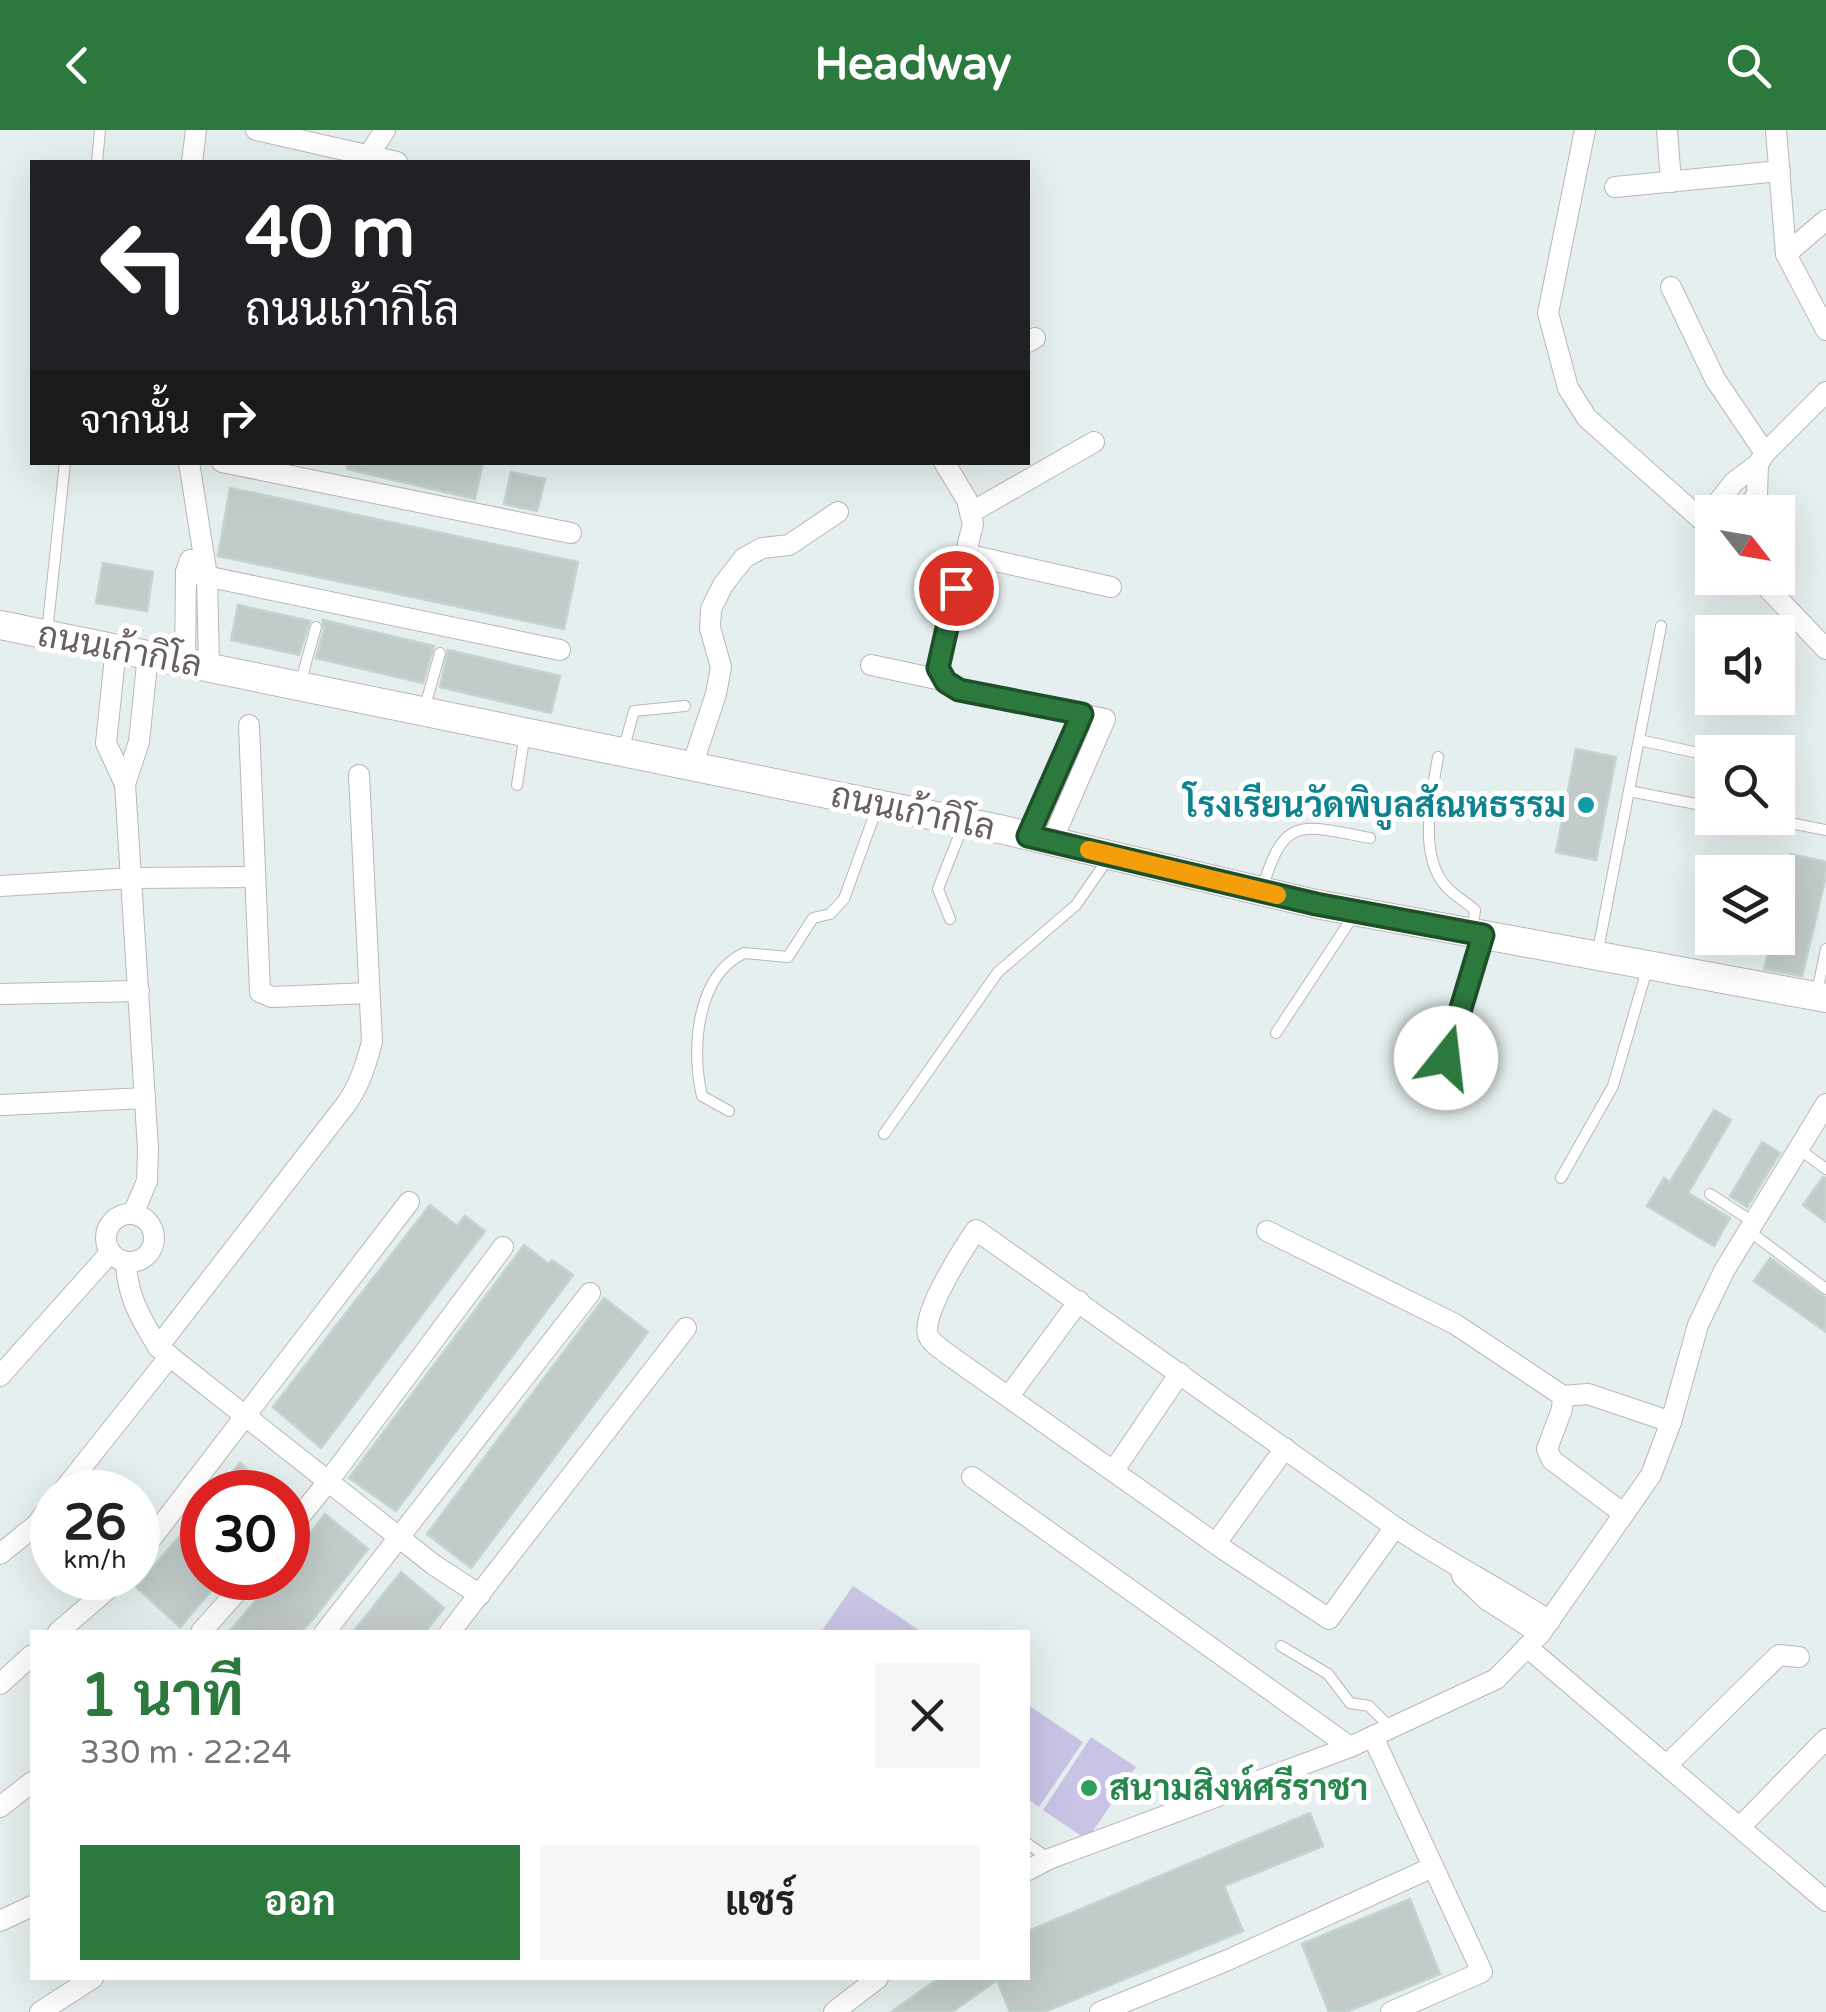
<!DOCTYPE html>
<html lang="th">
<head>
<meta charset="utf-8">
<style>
	body { margin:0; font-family:"Varela Round",Sarabun,sans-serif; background:#f6f6f6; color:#222; height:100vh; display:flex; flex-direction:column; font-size:38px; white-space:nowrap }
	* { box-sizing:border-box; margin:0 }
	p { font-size:32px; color:#767676 }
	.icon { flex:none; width:55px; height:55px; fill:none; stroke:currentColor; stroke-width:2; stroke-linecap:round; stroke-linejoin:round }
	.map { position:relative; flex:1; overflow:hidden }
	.panel { position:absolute; left:30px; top:1500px; width:1000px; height:350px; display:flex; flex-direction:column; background:#fff; border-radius:0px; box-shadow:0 10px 40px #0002 }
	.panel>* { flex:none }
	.hud { position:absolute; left:30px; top:30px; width:1000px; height:305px; border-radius:0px; box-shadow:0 10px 40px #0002; background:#202124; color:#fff; overflow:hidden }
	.needle { width:65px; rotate:121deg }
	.controls { position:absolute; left:1695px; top:365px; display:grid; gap:20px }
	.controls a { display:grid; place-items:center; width:100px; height:100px; border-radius:0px; background:#fff; box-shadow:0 10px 40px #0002; font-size:50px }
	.speed { position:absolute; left:30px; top:1340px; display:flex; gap:20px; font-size:50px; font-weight:700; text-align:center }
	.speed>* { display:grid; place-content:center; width:130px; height:130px; border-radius:50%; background:#fff; box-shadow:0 10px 40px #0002; line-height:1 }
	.speed small { font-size:25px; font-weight:400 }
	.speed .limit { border:15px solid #d22; background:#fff; color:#111 }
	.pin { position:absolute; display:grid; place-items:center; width:85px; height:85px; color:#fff; margin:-42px; border:5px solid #fff; border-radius:50%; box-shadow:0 2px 10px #0007 }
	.me { position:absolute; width:110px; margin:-55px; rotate:16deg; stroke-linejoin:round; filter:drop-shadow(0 0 8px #0008) }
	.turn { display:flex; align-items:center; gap:35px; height:210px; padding:0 50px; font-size:45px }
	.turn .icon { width:130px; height:130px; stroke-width:2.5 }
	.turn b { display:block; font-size:70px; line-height:85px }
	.then { display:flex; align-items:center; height:95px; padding:0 50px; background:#0003; gap:20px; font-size:38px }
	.round { display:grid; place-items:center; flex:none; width:105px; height:105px; border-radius:0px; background:#f6f6f6 }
	.head { display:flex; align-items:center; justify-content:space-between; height:170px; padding:0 50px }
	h1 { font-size:60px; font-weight:700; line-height:75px; color:#2c793e }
	.action { display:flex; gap:20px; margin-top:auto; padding:20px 50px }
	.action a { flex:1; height:115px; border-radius:0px; background:#2c793e; color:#fff; font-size:40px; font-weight:700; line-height:115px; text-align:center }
	.action a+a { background:#f6f6f6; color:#222 }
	header { display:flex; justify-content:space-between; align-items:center; height:130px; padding:0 50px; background:#2c793e; color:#fff; font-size:45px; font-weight:700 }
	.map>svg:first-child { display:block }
	.green { fill:#c9c4e6 }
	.building { fill:#c2cbc9; stroke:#c4d4d1; stroke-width:2.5 }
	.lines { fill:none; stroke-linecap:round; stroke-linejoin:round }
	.lane-casing { stroke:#bcb6b7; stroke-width:12 }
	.street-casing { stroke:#bcb6b7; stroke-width:22 }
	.secondary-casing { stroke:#bdb5b7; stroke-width:30 }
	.lane { stroke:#fff; stroke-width:10 }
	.street { stroke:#fff; stroke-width:20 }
	.secondary { stroke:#fff; stroke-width:28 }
	.route-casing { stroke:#1d4f28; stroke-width:25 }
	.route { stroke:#2c793e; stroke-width:18 }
	.slow { stroke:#f59e0b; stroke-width:18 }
	.culture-dot { fill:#0f9aa8; stroke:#fff; stroke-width:4 }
	.leisure-dot { fill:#2e9e5b; stroke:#fff; stroke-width:4 }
	.labels { text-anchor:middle; stroke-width:10; stroke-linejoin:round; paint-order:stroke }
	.street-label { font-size:35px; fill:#665e60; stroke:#fff }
	.culture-label { font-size:35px; font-weight:bold; fill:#0d838f; stroke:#fff; text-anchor:end }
	.leisure-label { font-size:35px; font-weight:bold; fill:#27864d; stroke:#fff; text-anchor:start }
</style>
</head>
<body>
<header><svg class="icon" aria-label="back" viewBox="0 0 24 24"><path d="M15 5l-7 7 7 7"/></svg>Headway<svg class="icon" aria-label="search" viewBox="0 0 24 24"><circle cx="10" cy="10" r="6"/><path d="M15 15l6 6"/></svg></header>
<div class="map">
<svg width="1826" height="1882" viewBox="0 0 1826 1882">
	<rect width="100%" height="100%" fill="#e6efef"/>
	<!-- green -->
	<g class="green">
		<path d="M853,1456l69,46h-101z"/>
		<path d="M1028,1575l55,37 -44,65 -11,-8z"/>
		<path d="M1091,1607l45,30 -49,73 -44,-30z"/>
	</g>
	<!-- building -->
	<g class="building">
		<path d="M347,332h136l-8,37 -128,-30z"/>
		<path d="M511,342l34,7 -8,32 -33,-7z"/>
		<path d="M230,358l348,74 -14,67 -346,-73z"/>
		<path d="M103,433l50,9 -6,39 -51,-8z"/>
		<path d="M238,475l72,16 -11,34 -68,-15z"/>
		<path d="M323,490l111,26 -11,37 -107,-25 8,-29z"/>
		<path d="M448,520l112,26 -9,37 -111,-26z"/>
		<path d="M1576,619l40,8 -20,103 -40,-8z"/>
		<path d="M1791,724l35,8v14l-24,100 -38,-7 8,-31h6v-26z"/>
		<path d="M1714,980l17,10 -43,73 42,25 -16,28 -67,-40 17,-28 6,4z"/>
		<path d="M1762,1012l18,11 -33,54 -17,-11z"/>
		<path d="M1823,1047l3,1v44l-23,-17z"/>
		<path d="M430,1075l27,21 8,-10 20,15 -164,217 -48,-41z"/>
		<path d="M524,1115l25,19 3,-4 21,15 -177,236 -47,-33z"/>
		<path d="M1770,1128l56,40v34l-72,-51z"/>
		<path d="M604,1168l44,34 -177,236 -44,-34z"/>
		<path d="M240,1333l19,17 -11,12h-33z"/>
		<path d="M202,1380v68h20l-42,49 -44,-40z"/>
		<path d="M325,1384l43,35 -54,69 -13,14h-72l46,-54h13v-17z"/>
		<path d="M401,1442l43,36 -19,24h-72z"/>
		<path d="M1310,1683l13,33 -99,40 19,45 -199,81h-34l-13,-32 -45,32h-61l48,-34h89v-47z"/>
		<path d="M1410,1769l30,75 -94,38h-17l-27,-68z"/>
	</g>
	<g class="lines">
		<defs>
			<g id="lane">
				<path d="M97,32l3,-32"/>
				<path d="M47,503l18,-171"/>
				<path d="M300,554l16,-57"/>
				<path d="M424,580l16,-57"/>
				<path d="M1639,610l73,16"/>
				<path d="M623,621l11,-40 51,-5"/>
				<path d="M1438,627c-6,37 -20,94 6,127 8,11 21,17 31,26l-3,22"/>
				<path d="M517,655l8,-52"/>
				<path d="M1629,661l83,16"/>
				<path d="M1764,688l62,12"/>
				<path d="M1262,760c22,-76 39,-65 108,-52"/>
				<path d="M950,789l-12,-30 26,-66"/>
				<path d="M1597,825l64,-329"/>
				<path d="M1817,862l9,-43"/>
				<path d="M1276,903l80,-121"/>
				<path d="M729,981l-27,-15c-11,-46 -6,-120 42,-143l44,4 25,-39 17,-4 14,-15 34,-94"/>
				<path d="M884,1004l114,-162 78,-67 34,-49"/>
				<path d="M1799,1019l27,20"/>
				<path d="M1561,1048l52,-92 35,-120"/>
				<path d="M1710,1064l43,28"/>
				<path d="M1749,1101l77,58"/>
				<path d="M1281,1516l47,28 22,29 19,3 22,22"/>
				<path d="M1028,1714l20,14"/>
			</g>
			<g id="street">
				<path d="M256,0l141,32"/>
				<path d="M1585,0l-37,183 20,75 19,30 125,111"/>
				<path d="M1667,0l4,52"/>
				<path d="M1776,0l10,124 40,76"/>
				<path d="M368,26l17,-26"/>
				<path d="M192,32l4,-32"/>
				<path d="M1615,57l165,-16"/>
				<path d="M1786,124l40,-34"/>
				<path d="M1671,157l44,92 50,74"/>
				<path d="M1028,212l7,-4"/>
				<path d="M189,332l18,114 2,91"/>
				<path d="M222,332l349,71"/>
				<path d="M944,332l23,38 6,24 -33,130c-3,19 3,26 19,36l146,29 -53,122"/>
				<path d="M1744,382l13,-17 1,-31"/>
				<path d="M970,383l124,-71"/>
				<path d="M1704,390l30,-38 24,-18 7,-11 61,-61"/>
				<path d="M965,424l146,33"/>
				<path d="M186,442l374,78"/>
				<path d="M1758,448l68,71"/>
				<path d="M116,518l-10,95 19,41 23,365 -1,32 -14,33"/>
				<path d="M185,533l1,-91 4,-12"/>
				<path d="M871,535l75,16"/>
				<path d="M249,595l11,267 12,5 97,-4"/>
				<path d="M692,636l24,-72 5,-27 -11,-39 1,-19 12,-24 21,-27 18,-10 27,-3 49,-33"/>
				<path d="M125,654l14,-42 9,-88"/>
				<path d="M1028,706l54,-122"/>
				<path d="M0,756l133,-8 121,-1"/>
				<path d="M0,864l139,-3"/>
				<path d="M1446,928l37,-123"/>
				<path d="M2,975l143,-7"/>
				<circle cx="130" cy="1108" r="24"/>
				<path d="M1267,1101l188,93 108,72 -1,13 -15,40 5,11 72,54"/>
				<path d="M126,1132c1,34 15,57 32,85l276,218 46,30"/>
				<path d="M158,1217l189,-244c13,-19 19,-39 25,-61l-13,-267"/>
				<path d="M0,1246l110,-123"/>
				<path d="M1009,1266l70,-95"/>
				<path d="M1563,1266l25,-2 83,28"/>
				<path d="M1114,1340l66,-97"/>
				<path d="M972,1347l378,270"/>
				<path d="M62,1362l108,-136"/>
				<path d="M1395,1397l-66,92 -103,-68 -280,-198c-6,-5 -15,-10 -18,-18 -7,-21 35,-86 48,-105l419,297c50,34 104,61 155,94"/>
				<path d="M288,1401l39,-48 176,-236"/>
				<path d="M1216,1413l69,-95"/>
				<path d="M0,1424l36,-29 16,-21"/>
				<path d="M138,1426l271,-354"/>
				<path d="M1462,1446l24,23 54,35"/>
				<path d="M58,1502l63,-54"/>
				<path d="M201,1502l48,-54"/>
				<path d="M325,1502l265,-339"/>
				<path d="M450,1502l236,-304"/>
				<path d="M1527,1517l299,254"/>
				<path d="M0,1554l32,-29"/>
				<path d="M1373,1607l109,235 -91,40"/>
				<path d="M1667,1635l112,-110 20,2"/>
				<path d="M0,1677l32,-25"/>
				<path d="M1740,1697l86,-88"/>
				<path d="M1028,1740l21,-11 301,-112 146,-68 44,-45 111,-159 20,-53 27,-97 26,-54 102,-167"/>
				<path d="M0,1791l32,-15"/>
				<path d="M40,1882l53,-34"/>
				<path d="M834,1882l44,-34"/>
				<path d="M1100,1882l128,-52 205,-93"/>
			</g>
			<path id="secondary" d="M0,495l1004,205 312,74 510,94"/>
		</defs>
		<!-- lane casing -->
		<use href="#lane" class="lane-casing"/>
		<!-- street casing -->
		<use href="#street" class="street-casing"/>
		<!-- secondary casing -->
		<use href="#secondary" class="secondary-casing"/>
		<!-- lane -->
		<use href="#lane" class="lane"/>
		<!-- street -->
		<use href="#street" class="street"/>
		<!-- secondary -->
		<use href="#secondary" class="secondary"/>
	</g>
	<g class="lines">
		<defs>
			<path id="route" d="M956,458l-18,80 8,14 13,8 123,24 -54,122 288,68 167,31 -37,123"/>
		</defs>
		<!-- route casing -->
		<use href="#route" class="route-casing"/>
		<!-- route -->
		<use href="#route" class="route"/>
		<!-- slow -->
		<path class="slow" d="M1089,720l188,45"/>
	</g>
	<!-- markers -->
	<circle class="culture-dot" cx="1586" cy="675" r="10"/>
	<circle class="leisure-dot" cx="1089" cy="1658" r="10"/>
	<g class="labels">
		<!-- street labels -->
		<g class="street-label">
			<text transform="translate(120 519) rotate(11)" y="12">ถนนเก้ากิโล</text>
			<text transform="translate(913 681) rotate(12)" y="12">ถนนเก้ากิโล</text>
		</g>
		<!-- culture labels -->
		<g class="culture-label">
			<text x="1566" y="687">โรงเรียนวัดพิบูลสัณหธรรม</text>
		</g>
		<!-- leisure labels -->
		<g class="leisure-label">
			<text x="1109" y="1670">สนามสิงห์ศรีราชา</text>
		</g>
	</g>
</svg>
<div class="controls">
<a><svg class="needle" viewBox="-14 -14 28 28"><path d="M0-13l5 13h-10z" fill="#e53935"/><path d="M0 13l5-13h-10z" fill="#767676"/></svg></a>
<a><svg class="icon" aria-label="sound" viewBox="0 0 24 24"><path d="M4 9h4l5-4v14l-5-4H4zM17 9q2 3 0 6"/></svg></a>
<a><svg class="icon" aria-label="search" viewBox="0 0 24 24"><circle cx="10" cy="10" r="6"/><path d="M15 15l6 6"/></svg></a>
<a><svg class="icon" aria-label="layers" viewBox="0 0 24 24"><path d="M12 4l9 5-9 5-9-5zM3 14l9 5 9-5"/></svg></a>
</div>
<div class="speed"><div>26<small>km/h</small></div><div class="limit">30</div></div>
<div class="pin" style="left:956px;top:458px;background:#d93025"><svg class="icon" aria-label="arrive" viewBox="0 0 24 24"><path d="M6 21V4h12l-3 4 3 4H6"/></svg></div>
<svg class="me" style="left:1446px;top:928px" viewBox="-20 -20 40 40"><circle r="19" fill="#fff"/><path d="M0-13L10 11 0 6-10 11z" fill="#2c793e"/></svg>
<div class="hud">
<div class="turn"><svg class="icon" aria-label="left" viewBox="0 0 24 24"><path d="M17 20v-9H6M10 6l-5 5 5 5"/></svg><div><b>40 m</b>ถนนเก้ากิโล</div></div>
<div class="then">จากนั้น<svg class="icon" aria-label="right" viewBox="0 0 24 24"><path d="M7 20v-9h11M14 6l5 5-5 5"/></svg></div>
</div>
<section class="panel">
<div class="head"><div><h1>1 นาที</h1><p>330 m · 22:24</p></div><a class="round"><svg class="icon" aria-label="close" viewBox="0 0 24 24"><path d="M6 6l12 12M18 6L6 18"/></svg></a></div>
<div class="action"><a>ออก</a><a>แชร์</a></div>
</section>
</div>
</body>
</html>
